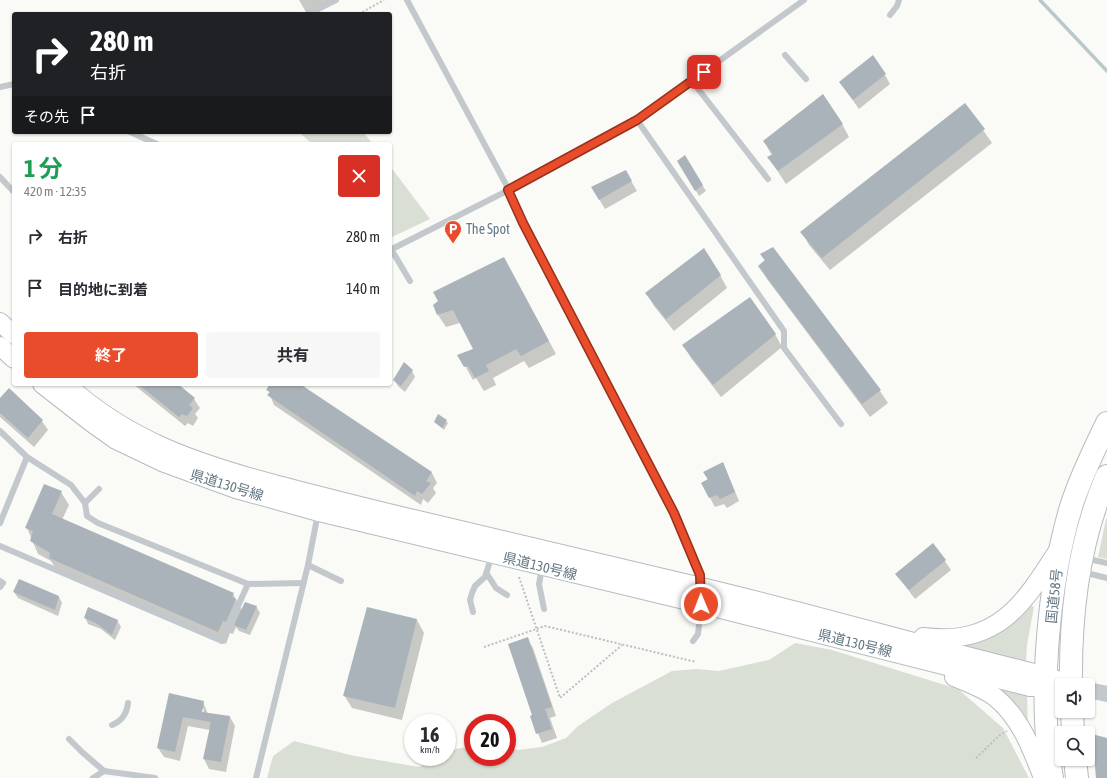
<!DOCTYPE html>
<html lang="ja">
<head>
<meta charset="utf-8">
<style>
	body { margin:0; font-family:"Asap Condensed","Noto Sans JP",sans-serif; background:#f7f7f7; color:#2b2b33; height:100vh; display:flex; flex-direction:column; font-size:15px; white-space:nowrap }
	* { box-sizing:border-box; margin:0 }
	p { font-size:13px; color:#7c7c81 }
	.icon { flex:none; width:22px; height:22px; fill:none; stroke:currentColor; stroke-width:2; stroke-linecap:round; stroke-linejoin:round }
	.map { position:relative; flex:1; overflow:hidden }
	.sheet { position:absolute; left:12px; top:142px; width:380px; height:244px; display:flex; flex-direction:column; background:#fff; border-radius:4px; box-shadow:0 1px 3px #0004 }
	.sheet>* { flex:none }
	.guide { position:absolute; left:12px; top:12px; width:380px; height:122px; border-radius:4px; box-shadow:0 1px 3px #0004; background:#202124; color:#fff; overflow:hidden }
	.buttons { position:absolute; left:1055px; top:678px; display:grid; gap:8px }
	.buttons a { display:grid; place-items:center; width:40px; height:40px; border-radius:4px; background:#fff; box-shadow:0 1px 3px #0004; font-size:20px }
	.speed { position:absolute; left:404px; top:714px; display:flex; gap:8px; font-size:20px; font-weight:700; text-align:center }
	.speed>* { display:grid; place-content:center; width:52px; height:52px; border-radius:50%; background:#fff; box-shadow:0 1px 3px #0004; line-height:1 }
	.speed small { font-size:10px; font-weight:400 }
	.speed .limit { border:6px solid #d22; background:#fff; color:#111 }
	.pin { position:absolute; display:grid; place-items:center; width:34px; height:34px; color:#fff; margin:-17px; border-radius:8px; box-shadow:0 2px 6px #0006 }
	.me { position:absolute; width:44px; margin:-22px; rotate:359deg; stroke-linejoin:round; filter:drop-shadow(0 0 3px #0008) }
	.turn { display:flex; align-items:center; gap:14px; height:84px; padding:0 12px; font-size:18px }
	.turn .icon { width:52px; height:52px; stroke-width:2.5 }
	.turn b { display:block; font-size:28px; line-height:34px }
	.then { display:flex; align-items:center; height:38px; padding:0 12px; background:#0003; gap:8px; font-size:15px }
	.round { display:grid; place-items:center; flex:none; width:42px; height:42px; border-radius:4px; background:#f7f7f7 }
	.head { display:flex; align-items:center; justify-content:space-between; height:68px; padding:0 12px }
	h1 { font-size:24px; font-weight:700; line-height:30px; color:#1e9e55 }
	.button { display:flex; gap:8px; margin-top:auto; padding:8px 12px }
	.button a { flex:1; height:46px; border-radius:4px; background:#e84c2a; color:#fff; font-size:16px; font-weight:700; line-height:46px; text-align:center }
	.button a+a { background:#f7f7f7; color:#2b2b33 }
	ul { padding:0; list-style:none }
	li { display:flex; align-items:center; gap:12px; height:52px; padding:0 12px }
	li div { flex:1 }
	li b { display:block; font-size:15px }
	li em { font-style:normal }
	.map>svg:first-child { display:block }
	.green { fill:#dadfd6 }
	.shadow { fill:#0003; fill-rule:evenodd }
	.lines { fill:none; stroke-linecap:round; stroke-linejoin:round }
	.stream { stroke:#bac8cb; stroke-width:3.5 }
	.building { fill:#aab3b9 }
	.secondary-casing { stroke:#b5bcc0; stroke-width:20 }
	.trunk-casing { stroke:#b6bbbe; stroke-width:24 }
	.path { stroke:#bbbfc2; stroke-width:2; stroke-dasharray:2 2; stroke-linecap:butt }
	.service { stroke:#c3c8cc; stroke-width:6 }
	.tertiary { stroke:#c3c8cc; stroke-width:16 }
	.secondary { stroke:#fff; stroke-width:18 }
	.trunk { stroke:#fff; stroke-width:22 }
	.route-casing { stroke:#97311b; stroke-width:10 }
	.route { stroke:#e84c2a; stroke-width:7 }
	.labels { text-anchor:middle; stroke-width:4; stroke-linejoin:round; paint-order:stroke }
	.poi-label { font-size:14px; fill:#647783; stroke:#fff; text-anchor:start }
	.street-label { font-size:14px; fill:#647783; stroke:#fff }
</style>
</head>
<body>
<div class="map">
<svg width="1107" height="778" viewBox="0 0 1107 778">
	<rect width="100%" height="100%" fill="#fafaf7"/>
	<!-- green -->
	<g class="green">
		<path d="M299,132h64l10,12h-61z"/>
		<path d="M390,166l40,53 -40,19z"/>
		<path d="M1106,519h1v40l-9,-2z"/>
		<path d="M1031,605l3,2 -7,38 -1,19 -78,-21z"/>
		<path d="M795,643l37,7 126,39 45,39 26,50h-762l6,-22 21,-15 61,15 64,11 21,-10h7v-3l9,-5 16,-3 1,11h34v-8l11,1 24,-3 24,-9 12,-12 34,-23 60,-32 25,-2 22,2 50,-11z"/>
		<path d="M982,683l45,11 1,34z"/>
	</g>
	<!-- shadow -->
	<g class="shadow">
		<path d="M299,0h38l-30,14z"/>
		<path d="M885,75l5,9 -31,25 -19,-27z"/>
		<path d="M965,104l27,39 -162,127 -21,-25 -7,-13z"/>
		<path d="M842,124l7,13 -63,47 -17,-26 3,-2 -8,-15z"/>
		<path d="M685,157l21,34 -7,5 -21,-35z"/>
		<path d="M625,171l12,20 -32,18 -13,-22z"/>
		<path d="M773,249l107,142 8,12 -18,14 -103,-138 -8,-13 6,-5 -4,-6z"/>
		<path d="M511,271l45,83 -27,14 -5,-7 -31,17 3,7 -12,6 -8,-13 -3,2 -14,-25 15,-6 -14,-26 -14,4 -8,-12z"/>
		<path d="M720,275l7,13 -53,43 -20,-25 -7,-12z"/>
		<path d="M775,334l7,13 -61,50 -30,-39 -7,-12z"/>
		<path d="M412,371l3,6 -10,15 -7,-6 -4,-6z"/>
		<path d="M133,384h44l17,15 6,9 -5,6 3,4 -5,8 -5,-3 -3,3z"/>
		<path d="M272,384h26l134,89 5,10 -4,5 3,5 -8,10 -5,-4 -2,6 -147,-100 -6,-15z"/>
		<path d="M0,400l42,21 6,9 -14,17 -34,-30z"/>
		<path d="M446,421l2,2 -4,7 -9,-8z"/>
		<path d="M723,463l16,38 -12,7 -3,-4 -9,3 -5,-9 -2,-18 -4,-7z"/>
		<path d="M61,492l8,13 -7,15 171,74 9,16 14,-4 4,7 -10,22 -11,-4 -3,-4 -3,7 -3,-1 -4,11 -169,-73 -6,-10 -13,-7 -11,-26z"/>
		<path d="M933,544l18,26 -36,29 -19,-25z"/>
		<path d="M14,592l45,5 3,6 -4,13 -40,-18z"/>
		<path d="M85,617l32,3 4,7 -6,13 -14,-11 -13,-5z"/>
		<path d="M417,620l7,13 -22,87 -50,-12 -8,-13z"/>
		<path d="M527,639l6,9 23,68 -6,2 7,20 -15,5 -11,-26 3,-1z"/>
		<path d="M170,694l33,8 5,12 22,3 5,9 -9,46 -17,-3 -5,-10 6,-29 -22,-4 -8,35 -16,-4 -6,-9zM202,709h2l-2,9z"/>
	</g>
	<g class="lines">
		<!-- stream -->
		<path class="stream" d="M1040,0l67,71"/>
	</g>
	<!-- building -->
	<g class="building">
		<path d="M873,55l13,19 -33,26 -14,-18z"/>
		<path d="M823,94l20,30 -65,47 -11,-14 6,-3 -10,-13z"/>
		<path d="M965,103l20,26 -163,129 -22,-26z"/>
		<path d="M685,155l18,30 -8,6 -18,-30z"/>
		<path d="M626,170l6,11 -33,19 -8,-13z"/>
		<path d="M773,247l108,143 -19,14 -104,-138 7,-6 -5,-6z"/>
		<path d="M704,248l17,27 -55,44 -21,-26z"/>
		<path d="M504,257l45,84 -28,15 -5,-7 -30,16 3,6 -14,7 -7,-12 -4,1 -7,-12 16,-6 -20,-39 -16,5 -4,-10 5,-4 -5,-9z"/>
		<path d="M750,297l26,37 -63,51 -31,-40z"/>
		<path d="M404,362l9,8 -12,16 -8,-6z"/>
		<path d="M138,384h40l17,14 -6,7 4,3 -6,8 -5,-2 -3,3z"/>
		<path d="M270,384h30l132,88 -6,9 5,2 -9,11 -5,-3 -2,5 -148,-101 3,-3 -4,-2z"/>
		<path d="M9,388l34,32 -15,18 -28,-25v-15z"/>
		<path d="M438,414l9,6 -5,8 -8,-6z"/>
		<path d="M723,462l12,30 -15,7 -3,-4 -8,3 -8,-15 7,-4 -5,-7z"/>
		<path d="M44,484l18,7 -10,23 182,79 -2,4 4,2 -10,23 -3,-1 -5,11 -169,-74 1,-5 -20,-12 3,-10 -8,-3z"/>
		<path d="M933,543l13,17 -37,30 -14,-16z"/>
		<path d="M19,579l40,17 -4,14 -42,-18z"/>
		<path d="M245,602l12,4 -11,24 -12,-5z"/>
		<path d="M88,607l30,13 -6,15 -16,-12 -12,-5z"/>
		<path d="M367,607l50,12 -22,89 -52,-12z"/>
		<path d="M528,637l24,70 -7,2 7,20 -16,5 -6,-18 2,-1 -24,-71z"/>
		<path d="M169,693l35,8 -2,11 28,4 -9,46 -18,-3 8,-37 -28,-5 -8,35 -18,-4z"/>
		<path d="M1092,734l15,4v40h-11z"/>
	</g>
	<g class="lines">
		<defs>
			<g id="secondary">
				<path d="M0,322l14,13"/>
				<path d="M0,346l14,13"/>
				<path d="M42,384l50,39 24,17 46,22 74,27 83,23 382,92 329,83 32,-1"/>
				<path d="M66,384c61,56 130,79 208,100 47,12 93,24 140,35 96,23 192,46 287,68 116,27 230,62 346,89l10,4"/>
				<path d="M923,637c75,9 100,-32 136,-88"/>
				<path d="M954,677c14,6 29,11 41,20 25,20 37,52 48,81"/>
			</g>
			<g id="trunk">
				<path d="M1071,685c-1,-71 7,-143 36,-209"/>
				<path d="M1072,711l1,22"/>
				<path d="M1075,759l2,19"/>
				<path d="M1052,778c-14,-79 -4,-194 19,-271 9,-29 23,-57 36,-84"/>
			</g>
		</defs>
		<!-- secondary casing -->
		<use href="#secondary" class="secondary-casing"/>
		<!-- trunk casing -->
		<use href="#trunk" class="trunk-casing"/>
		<!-- path -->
		<g class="path">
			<path d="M359,14l25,-14"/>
			<path d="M519,577l41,121 62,-53"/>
			<path d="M484,647l61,-21 151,36"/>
			<path d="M976,758l24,-23 7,-4"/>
		</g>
		<!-- service -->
		<g class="service">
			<path d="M407,0l102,190 14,33 151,290 26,62 1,10"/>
			<path d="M308,14l28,-14"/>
			<path d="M890,15l7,-9 2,-6"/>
			<path d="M785,55l21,24"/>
			<path d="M692,81l76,98"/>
			<path d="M0,87l14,-3"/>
			<path d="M637,120l147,211v17l57,76"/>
			<path d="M130,132l27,12"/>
			<path d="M0,177l14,15"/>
			<path d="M391,249l19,32"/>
			<path d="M390,250l119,-60 128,-70 167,-120"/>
			<path d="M0,431l27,26 44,28 14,18"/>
			<path d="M99,489l-14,14 2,13 11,7 150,61 55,-1"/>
			<path d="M0,523l27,-66"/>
			<path d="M0,546l222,95 26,-57"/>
			<path d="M1084,558l23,5"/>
			<path d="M308,565l33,16"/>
			<path d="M542,568l-3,16 5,25"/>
			<path d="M1083,572l24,6"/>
			<path d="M487,574l9,14 11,7"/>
			<path d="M0,581l3,2 -3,4"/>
			<path d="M473,612l-3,-12 2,-7 3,-7 10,-9 7,-22"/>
			<path d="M693,641l5,-7 3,-27"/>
			<path d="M112,725c10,-4 15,-12 16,-22"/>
			<path d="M69,739l13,13 22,19"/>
			<path d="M93,778l11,-7 51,7"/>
			<path d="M256,778l52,-213 10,-52"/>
		</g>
		<!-- tertiary -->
		<path class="tertiary" d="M1088,690l19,4"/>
		<!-- secondary -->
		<use href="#secondary" class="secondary"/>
		<!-- trunk -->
		<use href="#trunk" class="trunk"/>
	</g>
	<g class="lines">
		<defs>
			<path id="route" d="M701,604l-1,-29 -26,-62 -151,-290 -15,-33 129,-70 67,-48"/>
		</defs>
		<!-- route casing -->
		<use href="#route" class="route-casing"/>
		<!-- route -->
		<use href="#route" class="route"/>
	</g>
	<!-- icons -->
	<defs>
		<symbol id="parking-pin" viewBox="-11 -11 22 30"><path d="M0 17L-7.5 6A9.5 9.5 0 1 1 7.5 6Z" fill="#e84c2a" stroke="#fff"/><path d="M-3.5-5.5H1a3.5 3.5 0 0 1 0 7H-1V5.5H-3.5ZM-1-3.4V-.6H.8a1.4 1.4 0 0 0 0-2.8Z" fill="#fff"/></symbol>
	</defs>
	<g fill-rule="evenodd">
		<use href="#parking-pin" x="443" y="219" width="20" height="27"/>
	</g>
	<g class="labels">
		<!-- poi labels -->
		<g class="poi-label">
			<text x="466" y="234">The Spot</text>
		</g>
		<!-- street labels -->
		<g class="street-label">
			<text transform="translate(227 485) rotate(17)" y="5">県道130号線</text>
			<text transform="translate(540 566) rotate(14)" y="5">県道130号線</text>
			<text transform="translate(1054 596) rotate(-84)" y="5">国道58号</text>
			<text transform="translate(855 643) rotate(14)" y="5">県道130号線</text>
		</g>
	</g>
</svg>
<div class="buttons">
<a><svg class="icon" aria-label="sound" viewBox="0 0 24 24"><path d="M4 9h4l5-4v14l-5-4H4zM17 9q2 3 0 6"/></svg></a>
<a><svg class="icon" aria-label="search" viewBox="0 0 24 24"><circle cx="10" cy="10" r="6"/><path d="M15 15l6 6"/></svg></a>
</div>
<div class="speed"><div>16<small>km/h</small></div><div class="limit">20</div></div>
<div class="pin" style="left:704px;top:72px;background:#d93025"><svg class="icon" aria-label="arrive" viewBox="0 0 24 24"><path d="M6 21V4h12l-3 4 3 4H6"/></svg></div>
<svg class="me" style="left:701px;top:604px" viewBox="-20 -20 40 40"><circle r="17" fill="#e84c2a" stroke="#fff" stroke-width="3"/><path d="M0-11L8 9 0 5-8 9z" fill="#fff"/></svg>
<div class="guide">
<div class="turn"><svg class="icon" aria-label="right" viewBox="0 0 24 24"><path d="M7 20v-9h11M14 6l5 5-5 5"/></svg><div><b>280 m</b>右折</div></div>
<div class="then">その先<svg class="icon" aria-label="arrive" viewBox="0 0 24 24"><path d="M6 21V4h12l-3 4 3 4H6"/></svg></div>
</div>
<section class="sheet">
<div class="head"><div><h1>1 分</h1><p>420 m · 12:35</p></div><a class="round" style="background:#d93025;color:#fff"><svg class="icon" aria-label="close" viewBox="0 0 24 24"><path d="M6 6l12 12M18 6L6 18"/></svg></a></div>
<ul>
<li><svg class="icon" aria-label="right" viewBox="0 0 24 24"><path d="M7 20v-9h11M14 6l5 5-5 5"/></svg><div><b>右折</b></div><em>280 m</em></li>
<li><svg class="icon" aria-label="arrive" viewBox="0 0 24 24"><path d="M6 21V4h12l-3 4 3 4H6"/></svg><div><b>目的地に到着</b></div><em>140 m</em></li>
</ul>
<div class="button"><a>終了</a><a>共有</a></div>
</section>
</div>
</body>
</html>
